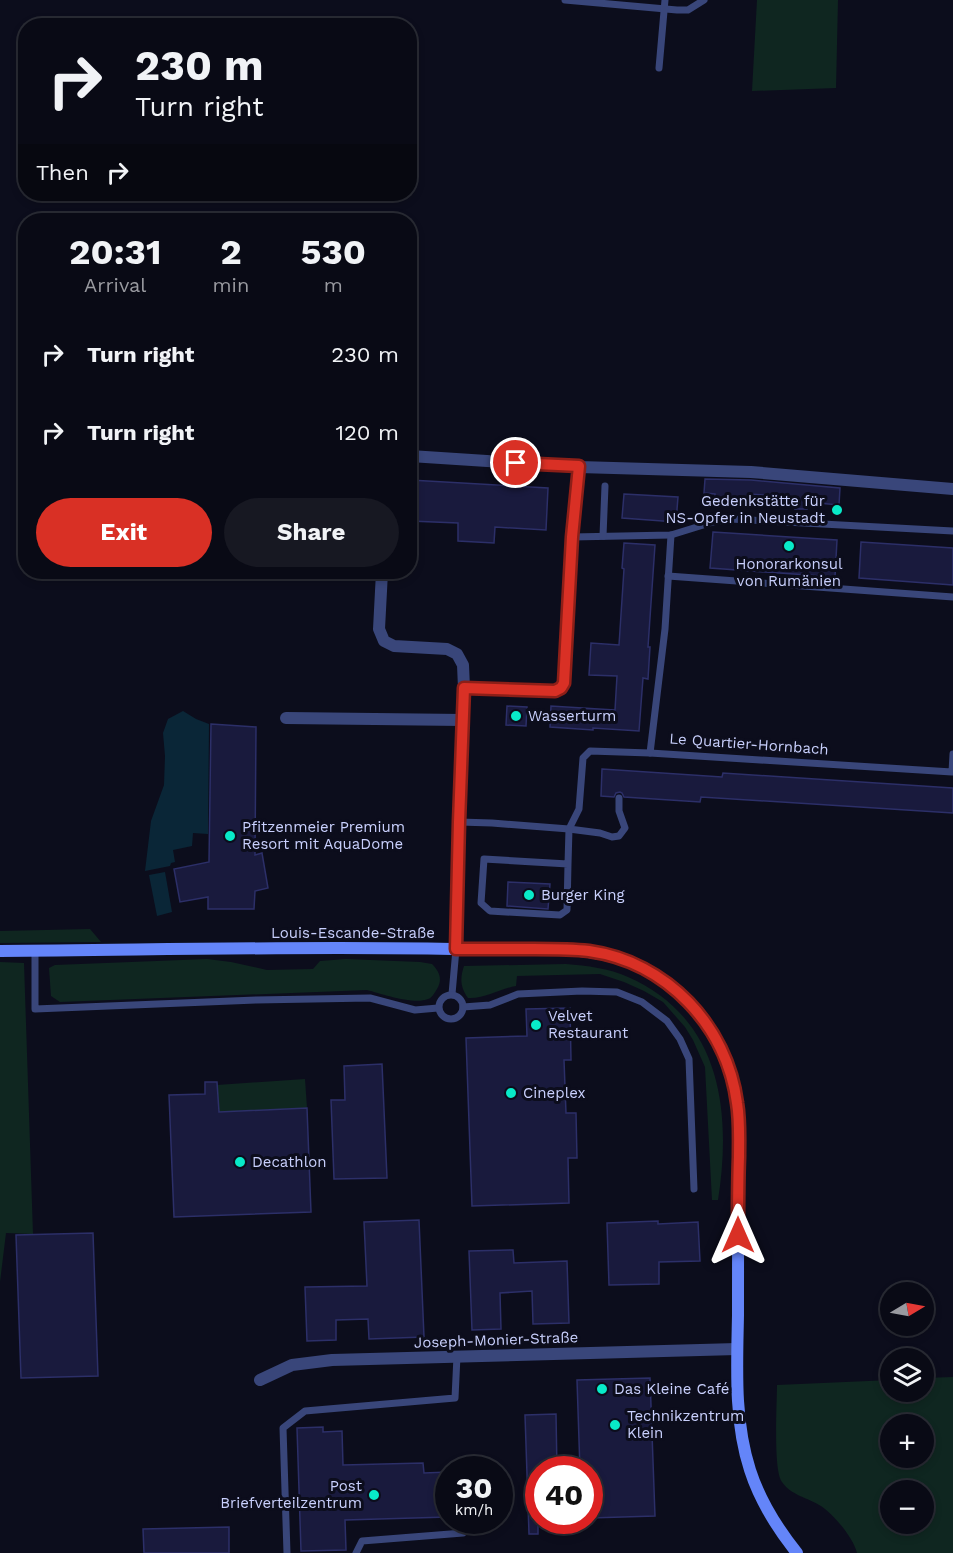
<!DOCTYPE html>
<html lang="en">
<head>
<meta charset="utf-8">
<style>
	body { margin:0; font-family:"Work Sans",sans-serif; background:#171822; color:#f1f3f6; height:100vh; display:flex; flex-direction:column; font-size:22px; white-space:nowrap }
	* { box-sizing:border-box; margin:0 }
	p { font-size:20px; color:#999aa0 }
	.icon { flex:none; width:33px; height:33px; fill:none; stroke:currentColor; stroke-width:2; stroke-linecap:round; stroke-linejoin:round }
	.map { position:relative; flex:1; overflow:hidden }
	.details { position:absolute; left:18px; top:213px; width:399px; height:366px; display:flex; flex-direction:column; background:#090a15; border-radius:24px; box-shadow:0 3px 9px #0003,0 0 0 2px #292b34 }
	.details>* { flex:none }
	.banner { position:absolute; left:18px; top:18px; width:399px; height:183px; border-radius:24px; box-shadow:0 3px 9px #0003,0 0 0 2px #292b34; background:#090a15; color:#f1f3f6; overflow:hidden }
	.needle { width:39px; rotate:80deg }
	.controls { position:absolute; left:880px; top:1282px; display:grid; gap:12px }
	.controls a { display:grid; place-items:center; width:54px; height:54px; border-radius:50%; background:#090a15; box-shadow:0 3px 9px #0003,0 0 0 2px #292b34; font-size:30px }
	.speed { position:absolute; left:435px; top:1456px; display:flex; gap:12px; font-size:30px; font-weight:700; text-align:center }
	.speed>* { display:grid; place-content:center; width:78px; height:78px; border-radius:50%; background:#090a15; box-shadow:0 3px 9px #0003,0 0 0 2px #292b34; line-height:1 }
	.speed small { font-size:15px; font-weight:400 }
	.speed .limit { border:9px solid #d22; background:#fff; color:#111 }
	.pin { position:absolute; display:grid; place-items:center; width:51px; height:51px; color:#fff; margin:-26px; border:3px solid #fff; border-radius:50%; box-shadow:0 2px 6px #0007 }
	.me { position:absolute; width:66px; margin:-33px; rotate:0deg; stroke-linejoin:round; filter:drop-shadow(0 0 4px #0008) }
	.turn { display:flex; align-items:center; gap:21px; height:126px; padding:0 18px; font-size:27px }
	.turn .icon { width:78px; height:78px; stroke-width:2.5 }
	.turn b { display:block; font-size:42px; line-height:51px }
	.then { display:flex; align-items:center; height:57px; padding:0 18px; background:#0003; gap:12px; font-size:22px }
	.eta { display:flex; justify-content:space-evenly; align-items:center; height:102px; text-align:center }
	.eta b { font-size:36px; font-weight:700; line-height:42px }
	.cta { display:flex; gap:12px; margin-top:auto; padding:12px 18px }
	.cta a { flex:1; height:69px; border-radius:36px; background:#d93025; color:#fff; font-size:24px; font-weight:700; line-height:69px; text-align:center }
	.cta a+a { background:#171822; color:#f1f3f6 }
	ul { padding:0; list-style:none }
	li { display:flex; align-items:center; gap:18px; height:78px; padding:0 18px }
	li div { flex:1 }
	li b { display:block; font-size:22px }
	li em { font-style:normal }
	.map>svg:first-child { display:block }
	.green { fill:#0f2620; fill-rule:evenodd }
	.water { fill:#0a2637 }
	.building { fill:#191a3d; stroke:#2c2f68; stroke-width:1.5 }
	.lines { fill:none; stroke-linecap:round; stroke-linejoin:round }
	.lane { stroke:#39467a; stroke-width:7 }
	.street { stroke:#39467a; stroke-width:12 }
	.secondary { stroke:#6485f9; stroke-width:12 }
	.route-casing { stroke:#8d1f18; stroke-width:15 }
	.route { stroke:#d93025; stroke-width:10 }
	.poi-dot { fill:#08eac9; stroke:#0c0d1c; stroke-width:2 }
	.labels { text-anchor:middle; stroke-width:6; stroke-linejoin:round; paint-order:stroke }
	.poi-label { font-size:15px; fill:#c9d0fd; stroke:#0c0d1c; text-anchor:start }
	.street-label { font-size:15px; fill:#c9d0fd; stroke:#0c0d1c }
</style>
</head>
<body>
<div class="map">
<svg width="953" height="1553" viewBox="0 0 953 1553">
	<rect width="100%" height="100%" fill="#0c0d1c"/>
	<!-- green -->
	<g class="green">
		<path d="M757,0h81l-2,88 -84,3z"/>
		<path d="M90,929l11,13 -101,1v-12z"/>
		<path d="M207,959l24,3 36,8 46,-1 7,-8 26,-2 74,3 12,2c7,7 11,15 5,25 -2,3 -5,9 -9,10 -14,6 -46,-5 -61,-9l-307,12 -9,-6 -2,-28 6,-3z"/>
		<path d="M0,962l24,1 9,271 -27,-1 -6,49z"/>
		<path d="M566,964c21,2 43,4 62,13 93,41 104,134 90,223h-6l-7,-133 -12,-27 -8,-13 -22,-25 -19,-11 -20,-9 -24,-8 -83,2 -1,10c-17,3 -31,13 -48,12 -8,-11 -8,-20 -4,-32z"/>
		<path d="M305,1079l2,29 -88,4 -2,-27z"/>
		<path d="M953,1377v176h-96c-4,-16 -23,-38 -36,-47 -14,-9 -29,-10 -39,-24 -9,-13 -5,-78 -5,-97l114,-5v12h33v-14zM891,1425h33v33h-33zM891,1491h33v33h-33z"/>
	</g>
	<!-- water -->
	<g class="water">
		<path d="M183,711l13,8 13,5 -1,110 -15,-1 -1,13 -19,4 2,12 -4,1 -1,3 -25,5 6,-50 13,-36 1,-29 -2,-23 5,-14z"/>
		<path d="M165,872l7,40 -15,4 -8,-41z"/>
	</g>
	<!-- building -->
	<g class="building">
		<path d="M705,479l46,1 89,8 -1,17 -32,-3v7h-12l1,-12 -47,-3v7l-34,-2v-5l-11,-1z"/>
		<path d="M410,480l138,8 -2,42 -51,-3 -1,16 -36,-2v-18l-48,-2z"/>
		<path d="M624,494l54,3 -2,25 -54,-4z"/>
		<path d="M713,532l124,8 -2,37 -125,-9z"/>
		<path d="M861,542l92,6v37l-94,-7z"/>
		<path d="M624,543l31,2 -7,102h2l-2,32 -5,-1 -4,53 -46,-3v2l-43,-3 1,-21 64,4 2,-34 -28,-1 2,-32 28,2 5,-76 -2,-1z"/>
		<path d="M507,706l20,1 -1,19 -20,-1z"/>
		<path d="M211,724l45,3 -1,128 7,-2 6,35 -13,3 -1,18h-46v-12l-28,5 -6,-33 35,-7z"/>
		<path d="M602,769l120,8 1,-4 230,15v25l-252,-16 -1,5 -76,-5 -2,-4 -2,-1 -4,1 -2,4 -13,-1z"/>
		<path d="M508,882l42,2 -2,25 -41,-3z"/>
		<path d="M570,1008l1,52h-7l2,53h10l1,45h-9l1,45 -97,3 -6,-168 61,-2 -1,-27z"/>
		<path d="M382,1064l5,114 -53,1 -3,-79h14l-1,-34z"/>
		<path d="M205,1082h12l2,30 88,-4 4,104 -137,5 -5,-122 36,-1z"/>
		<path d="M419,1220l5,117 -55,2 -1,-20 -32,1v20l-29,1 -2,-54 62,-1 -3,-64z"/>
		<path d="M658,1221v3l40,-2 2,39 -41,1v22l-50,1 -2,-62z"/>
		<path d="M93,1233l5,143 -77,2 -5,-143z"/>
		<path d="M513,1250l1,13 53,-2 2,62 -36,1 -1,-33 -32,2 1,36 -29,1 -3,-79z"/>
		<path d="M650,1378l5,138 -65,2v-48h-10l-3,-90z"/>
		<path d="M556,1414l1,56h-19v64h-9l-4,-119z"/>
		<path d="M323,1427v5l19,-1 1,34 80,-2 1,10 24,-1v45l-103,3 1,30 -45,1 -4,-123z"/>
		<path d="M229,1527v26h-85l-1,-24z"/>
	</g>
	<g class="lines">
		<!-- lane -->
		<g class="lane">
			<path d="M565,0l112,10h11l16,-10"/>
			<path d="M659,68l6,-68"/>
			<path d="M579,467l-7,70 99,-2 42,-13 17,-3 223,12"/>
			<path d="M671,535l-6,94 -15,124 302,19 1,-18"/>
			<path d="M603,536l2,-50"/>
			<path d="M668,576l285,21"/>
			<path d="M464,688l91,3 6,-3 3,-5 8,-146"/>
			<path d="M459,822l33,1 77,6 31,4 12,4 7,-1 6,-8 -6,-17v-13"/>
			<path d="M568,864l-1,46 -7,5 -70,-4 -9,-8 3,-44 84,5 1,-35 10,-20 4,-51 7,-7 60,2"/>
			<path d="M35,951v58l221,-9 114,-2 45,12 23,-2"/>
			<path d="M452,994l4,-45"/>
			<circle cx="451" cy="1007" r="12"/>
			<path d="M463,1007l27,-2 28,-11 64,-3 35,1 25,10 25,19 13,18 9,20 5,130"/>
			<path d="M287,1553l-4,-125 22,-17 150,-13 2,-42"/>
			<path d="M356,1553l6,-12 101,-8"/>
		</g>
		<!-- street -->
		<g class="street">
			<path d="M410,456l169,11 172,5 202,17"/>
			<path d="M382,572l-3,57 5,12 10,5 53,3 10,5 6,11 1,23 -5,134 -3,127"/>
			<path d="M286,718l177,2"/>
			<path d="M260,1380l32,-15 40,-5 405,-11"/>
		</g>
		<!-- secondary -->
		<path class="secondary" d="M0,951c151,-1 302,-5 452,-2 26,0 52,0 77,0 39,0 75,1 111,18 62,29 94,89 99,156 -1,64 -1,128 -1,192 -1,52 -4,106 12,155 10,31 27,58 47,83"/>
	</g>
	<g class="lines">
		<defs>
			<path id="route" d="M516,463l63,3 -7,71 -8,146 -3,5 -6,3 -91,-3 -5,134 -3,127c26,0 52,0 78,0 18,0 37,0 55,2 78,11 138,75 148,152 3,18 2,36 2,54 -1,26 -1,52 -1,78"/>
		</defs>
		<!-- route casing -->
		<use href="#route" class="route-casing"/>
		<!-- route -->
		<use href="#route" class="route"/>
	</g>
	<!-- markers -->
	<g class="poi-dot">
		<circle cx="837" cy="510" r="6"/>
		<circle cx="789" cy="546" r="6"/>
		<circle cx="516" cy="716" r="6"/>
		<circle cx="230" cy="836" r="6"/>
		<circle cx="529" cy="895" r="6"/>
		<circle cx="536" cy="1025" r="6"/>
		<circle cx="511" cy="1093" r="6"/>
		<circle cx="240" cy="1162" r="6"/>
		<circle cx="602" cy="1389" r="6"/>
		<circle cx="615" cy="1425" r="6"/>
		<circle cx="374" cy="1495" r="6"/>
	</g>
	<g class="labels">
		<!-- poi labels -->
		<g class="poi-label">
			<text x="825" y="506" text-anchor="end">Gedenkstätte für<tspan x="825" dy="17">NS-Opfer in Neustadt</tspan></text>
			<text x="789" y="569" text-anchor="middle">Honorarkonsul<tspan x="789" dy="17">von Rumänien</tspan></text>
			<text x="528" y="721">Wasserturm</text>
			<text x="242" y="832">Pfitzenmeier Premium<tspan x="242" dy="17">Resort mit AquaDome</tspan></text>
			<text x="541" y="900">Burger King</text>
			<text x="548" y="1021">Velvet<tspan x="548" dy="17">Restaurant</tspan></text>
			<text x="523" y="1098">Cineplex</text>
			<text x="252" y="1167">Decathlon</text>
			<text x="614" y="1394">Das Kleine Café</text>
			<text x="627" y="1421">Technikzentrum<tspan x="627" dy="17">Klein</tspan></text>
			<text x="362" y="1491" text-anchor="end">Post<tspan x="362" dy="17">Briefverteilzentrum</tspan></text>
		</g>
		<!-- street labels -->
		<g class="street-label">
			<text transform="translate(749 744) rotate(4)" y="5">Le Quartier-Hornbach</text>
			<text x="353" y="938">Louis-Escande-Straße</text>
			<text transform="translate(496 1340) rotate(-2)" y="5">Joseph-Monier-Straße</text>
		</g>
	</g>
</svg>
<div class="controls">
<a><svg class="needle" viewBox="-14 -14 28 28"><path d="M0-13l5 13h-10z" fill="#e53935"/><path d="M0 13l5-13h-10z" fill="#999aa0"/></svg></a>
<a><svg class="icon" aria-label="layers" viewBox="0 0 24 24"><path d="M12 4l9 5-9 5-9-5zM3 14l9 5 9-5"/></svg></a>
<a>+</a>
<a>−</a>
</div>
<div class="speed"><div>30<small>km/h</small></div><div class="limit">40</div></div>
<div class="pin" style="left:516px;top:463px;background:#d93025"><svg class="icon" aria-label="arrive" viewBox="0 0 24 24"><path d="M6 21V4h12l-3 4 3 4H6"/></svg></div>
<svg class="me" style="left:738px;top:1235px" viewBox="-20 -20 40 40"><path d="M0-17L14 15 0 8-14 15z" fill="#d93025" stroke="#fff" stroke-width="4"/></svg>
<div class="banner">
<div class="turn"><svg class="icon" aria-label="right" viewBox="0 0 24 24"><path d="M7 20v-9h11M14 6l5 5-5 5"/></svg><div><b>230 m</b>Turn right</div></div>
<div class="then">Then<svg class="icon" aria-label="right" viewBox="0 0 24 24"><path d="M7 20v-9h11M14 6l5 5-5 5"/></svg></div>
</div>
<section class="details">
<div class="eta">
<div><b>20:31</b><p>Arrival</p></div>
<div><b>2</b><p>min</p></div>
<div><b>530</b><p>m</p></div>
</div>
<ul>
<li><svg class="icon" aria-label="right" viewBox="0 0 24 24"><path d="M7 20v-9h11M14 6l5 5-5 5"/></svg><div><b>Turn right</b></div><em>230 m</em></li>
<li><svg class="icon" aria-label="right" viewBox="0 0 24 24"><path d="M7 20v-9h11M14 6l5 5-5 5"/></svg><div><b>Turn right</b></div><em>120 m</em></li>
</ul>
<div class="cta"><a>Exit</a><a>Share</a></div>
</section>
</div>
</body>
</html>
